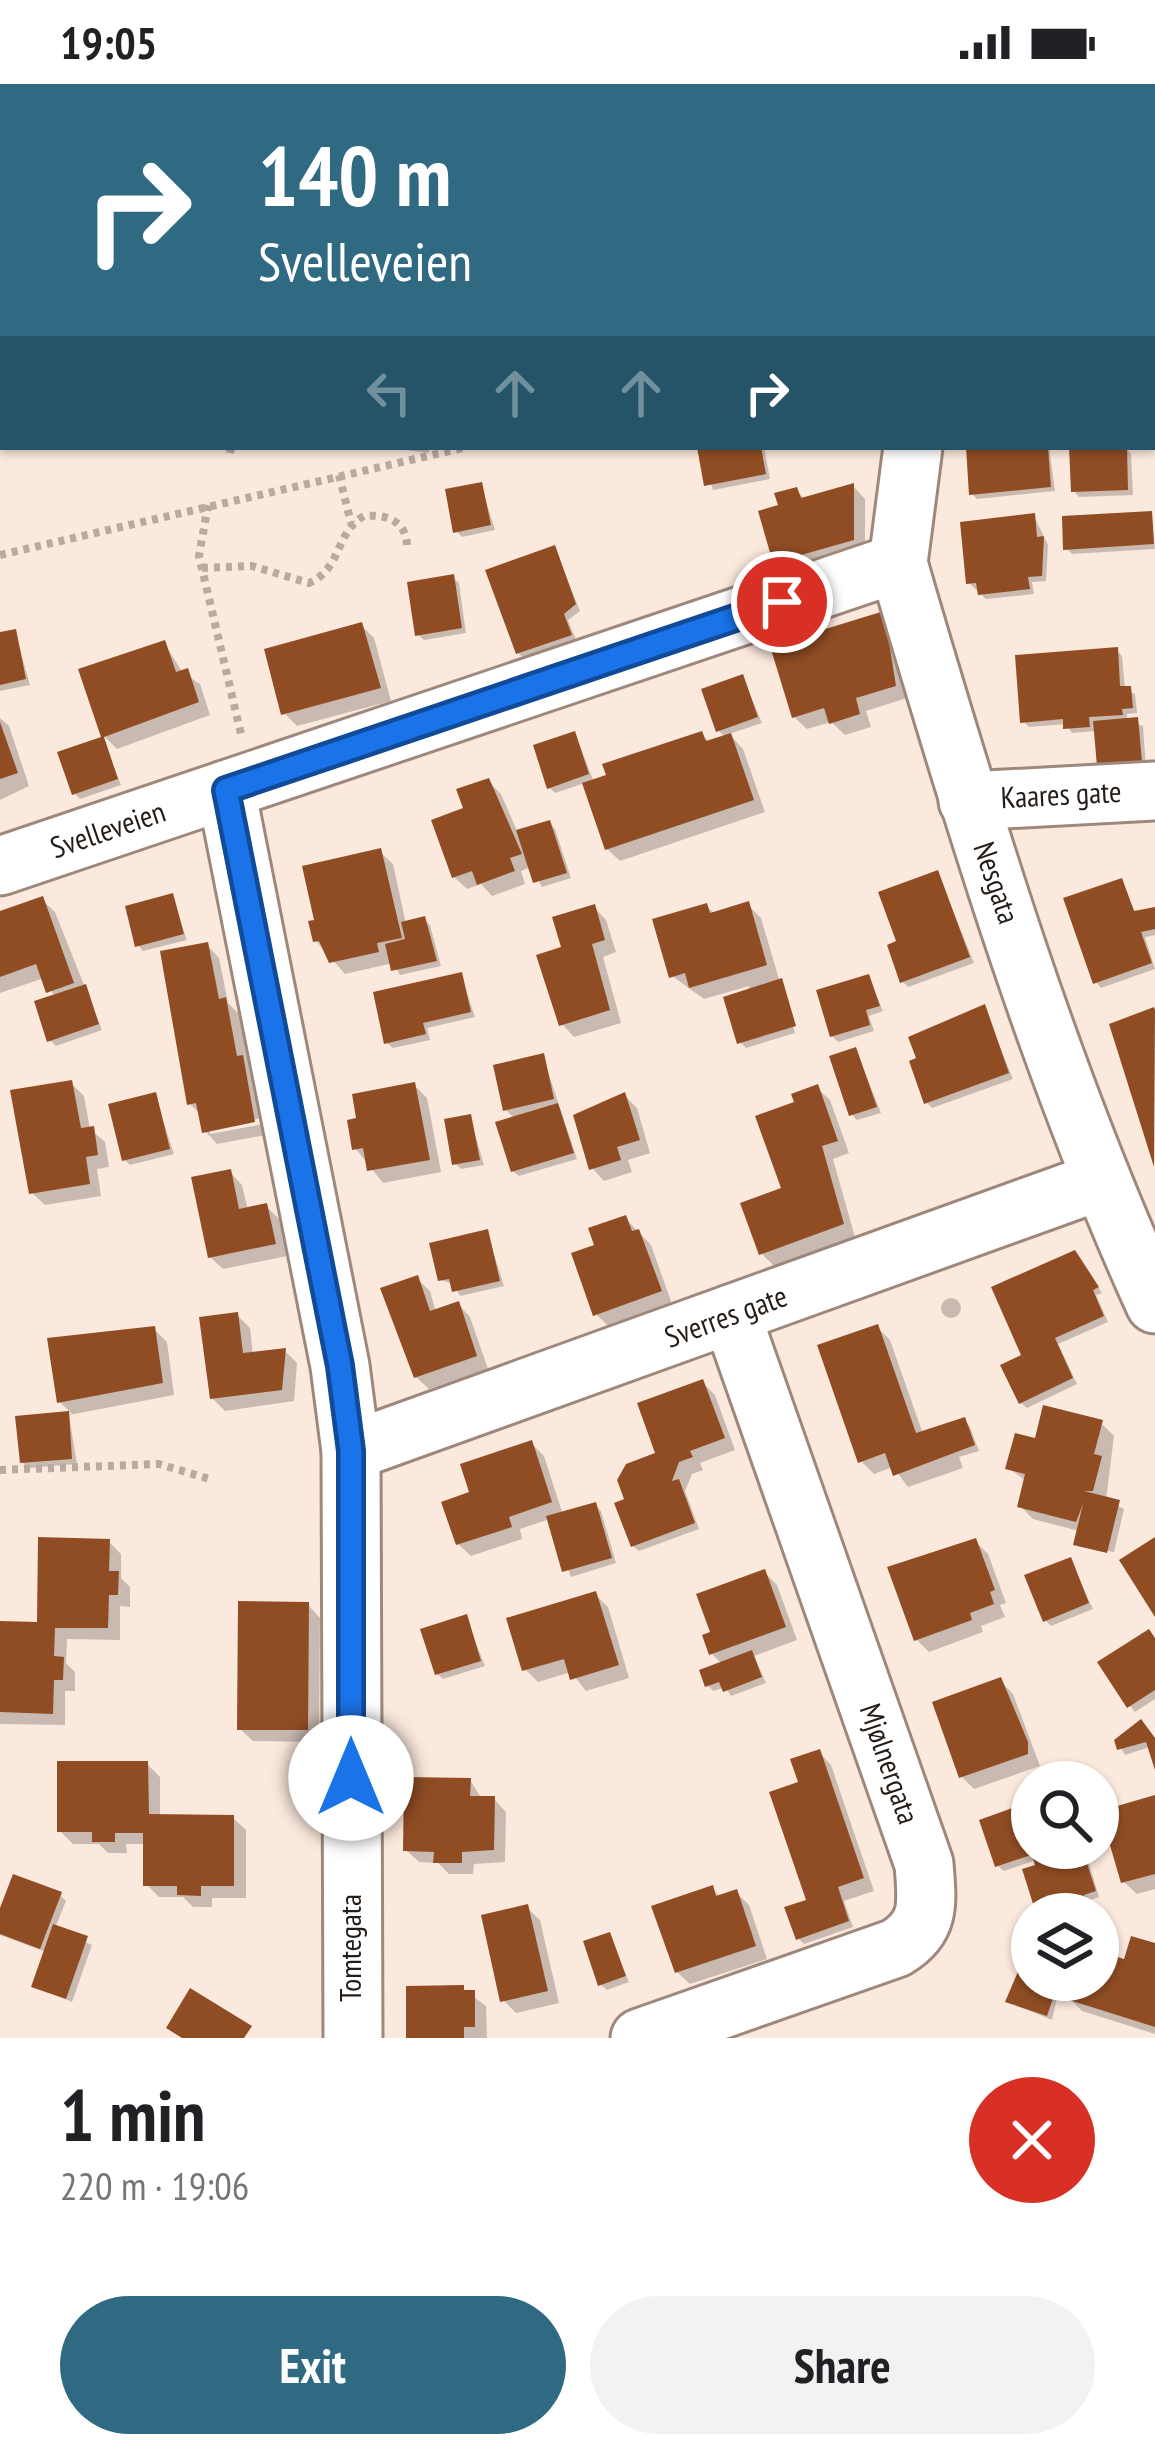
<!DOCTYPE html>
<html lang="en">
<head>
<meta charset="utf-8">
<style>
	body { margin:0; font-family:"PT Sans Narrow",sans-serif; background:#f2f2f2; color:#202124; height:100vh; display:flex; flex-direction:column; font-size:45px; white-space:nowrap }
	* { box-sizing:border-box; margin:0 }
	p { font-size:39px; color:#757577 }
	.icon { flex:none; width:66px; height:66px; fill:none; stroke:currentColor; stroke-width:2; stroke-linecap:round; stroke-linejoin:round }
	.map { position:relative; height:1954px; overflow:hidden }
	.details { display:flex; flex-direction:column; background:#fff; flex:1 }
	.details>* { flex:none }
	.top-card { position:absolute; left:0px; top:0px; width:1155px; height:366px; box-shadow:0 3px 9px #0004; background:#2f6a82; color:#fff; overflow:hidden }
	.controls { position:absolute; left:1011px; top:1677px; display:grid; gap:24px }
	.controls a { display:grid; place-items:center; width:108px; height:108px; border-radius:50%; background:#fff; box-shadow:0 3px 9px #0004; font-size:60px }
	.pin { position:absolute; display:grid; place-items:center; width:102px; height:102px; color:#fff; margin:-51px; border:6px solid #fff; border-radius:50%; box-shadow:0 3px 12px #0007 }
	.me { position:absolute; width:132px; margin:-66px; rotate:0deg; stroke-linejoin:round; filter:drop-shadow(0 0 9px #0008) }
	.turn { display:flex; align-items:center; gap:42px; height:252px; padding:0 60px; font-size:54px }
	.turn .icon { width:156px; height:156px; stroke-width:2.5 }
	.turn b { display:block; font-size:84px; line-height:102px }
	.lanes { display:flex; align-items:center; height:114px; padding:0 60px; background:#0003; justify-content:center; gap:60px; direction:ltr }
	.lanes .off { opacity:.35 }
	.round { display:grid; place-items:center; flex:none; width:126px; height:126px; border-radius:63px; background:#f2f2f2 }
	.headline { display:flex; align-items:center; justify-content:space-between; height:204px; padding:0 60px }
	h1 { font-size:72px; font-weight:600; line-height:90px }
	.cta { display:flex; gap:24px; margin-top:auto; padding:24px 60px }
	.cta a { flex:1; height:138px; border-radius:72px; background:#2f6a82; color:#fff; font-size:48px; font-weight:600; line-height:138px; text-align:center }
	.cta a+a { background:#f2f2f2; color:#202124 }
	.status { display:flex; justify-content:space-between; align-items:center; height:84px; padding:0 60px; background:#fff; direction:ltr }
	.status svg { height:33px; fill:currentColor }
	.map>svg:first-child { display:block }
	.shadow { fill:#0003 }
	.building { fill:#904d24 }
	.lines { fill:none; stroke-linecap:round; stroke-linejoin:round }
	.minor-casing { stroke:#9e887c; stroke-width:63 }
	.path { stroke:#b9aaa1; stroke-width:8; stroke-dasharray:6 6; stroke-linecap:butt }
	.minor { stroke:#fff; stroke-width:57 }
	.route-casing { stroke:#114b97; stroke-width:30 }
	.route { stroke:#1a73e8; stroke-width:21 }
	.labels { text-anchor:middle; stroke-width:12; stroke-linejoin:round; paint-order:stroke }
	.street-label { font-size:30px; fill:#241c17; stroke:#fff }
</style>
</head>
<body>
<div class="status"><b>19:05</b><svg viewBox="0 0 49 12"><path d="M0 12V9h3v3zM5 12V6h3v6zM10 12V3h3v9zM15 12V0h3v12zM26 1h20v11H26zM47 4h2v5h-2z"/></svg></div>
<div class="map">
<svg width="1155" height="1954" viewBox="0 0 1155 1954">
	<rect width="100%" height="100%" fill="#fce9de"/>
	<!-- shadow -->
	<g class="shadow">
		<path d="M784,0h126l-127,3z"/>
		<path d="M1103,0h52v137l-3,-134z"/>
		<path d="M381,363h48v6z"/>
		<path d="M700,363h64l6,32 -57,11z"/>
		<path d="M969,363h80l6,44 -78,8 -5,-5z"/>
		<path d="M1126,364l5,6 2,41 -54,2 -5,-6z"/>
		<path d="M481,401l14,45 -33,7 -6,-6z"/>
		<path d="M853,402l12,13v53l-76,22 -13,-12 6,-55 14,-17 10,10z"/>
		<path d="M1151,430l4,35 -83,5 -6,-6z"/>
		<path d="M1034,432l14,29 -2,36 -14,1 2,12 -48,5 -17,-16z"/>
		<path d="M555,465l25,62 -12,9 8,20 -52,18 -6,-5z"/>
		<path d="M453,494l6,5 7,50 -42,7 -6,-5z"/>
		<path d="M883,530l12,13 12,71 -41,13 5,16 -26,8 -14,-13 -24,7 -13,-12z"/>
		<path d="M361,541l13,13 17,63 -94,25 -13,-13z"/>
		<path d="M15,548l15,53 -30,6v-56z"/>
		<path d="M164,559l19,30 17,11 10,31 -93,34 -13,-13z"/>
		<path d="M1116,566l6,6 3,33 10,5 2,19 -10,1v7l16,5 3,41 -40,4 -9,-40 -25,2 -6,-9 -37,3 -6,-6z"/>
		<path d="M743,594l19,45 -33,11 14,15 22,63 -145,49 -13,-12 -22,-66 -30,10 -6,-6 26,-53 19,48 107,-48 9,9 16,-5 -8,-8z"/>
		<path d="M0,634l9,8 20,60 -29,14z"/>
		<path d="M106,663l15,38 -41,14 -6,-6z"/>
		<path d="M488,697l13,13 17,39 31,-10 6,6 16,49 -29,9 -11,-20 -10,4 4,13 -33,12 -11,-12 -14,5 -13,-12 13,-67z"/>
		<path d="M380,768l13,12 13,60 18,-4 6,5 11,41 -41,9 -7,-12 -48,11 -29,-33z"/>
		<path d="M938,790l36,89 -66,24 -6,-6 -2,-38z"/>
		<path d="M1121,797l15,33 19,-3v24l-10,2 10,32 -54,19 -5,-6z"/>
		<path d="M172,813l15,43 -44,11 -5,-6z"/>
		<path d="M42,816l13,12 47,118 -46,16 -6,-6 5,-43 -11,-19 -44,15v-78z"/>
		<path d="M748,821l13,13 34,115 -49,15 -6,-6 9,-56 -45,13 -32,-23 34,-70 9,8z"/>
		<path d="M594,823l12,13 10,32 -13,5 18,66 -47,14 -12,-13 3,-75z"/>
		<path d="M207,861l12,13 9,45 10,10 24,105 -52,10v6l54,-10 2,11 -49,9 -12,-13 -3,-15 -12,-12z"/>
		<path d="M461,891l14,42 -48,11 3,12 -37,8 -6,-5z"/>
		<path d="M868,893l15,34 -14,5 5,15 -36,11 -6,-6z"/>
		<path d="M984,924l29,71 -81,29 -6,-6z"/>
		<path d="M856,966l25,63 -24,7 -5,-5z"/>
		<path d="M543,973l34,102 -58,17 -6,-5 2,-52 -9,-9z"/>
		<path d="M71,999l13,13 6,33 15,13 4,25 -12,2 4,27 -56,9 -13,-12z"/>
		<path d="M414,1001l13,13 14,74 -58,11 -28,-35z"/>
		<path d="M817,1004l13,12 19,53 -16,6 22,78 -81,29 -13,-13 24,-63 12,-86z"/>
		<path d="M624,1011l13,13 13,45 -22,7 4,12 -28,9 -12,-13 9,-66z"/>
		<path d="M155,1012l19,58 -44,11 -6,-6z"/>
		<path d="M470,1033l14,48 -23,4 -6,-6z"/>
		<path d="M230,1088l12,13 6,25 18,-4 13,13 8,37 -64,13 -13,-12z"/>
		<path d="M625,1134l26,27 21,59 -63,23 -13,-13z"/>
		<path d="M487,1148l17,54 -44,10 -7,-12 -12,-4z"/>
		<path d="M1080,1175l22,34 -6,2 12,27 -50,22 19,40 -50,24 -6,-5 4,-47z"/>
		<path d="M417,1195l13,12 6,21 22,-8 12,13 18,52 -59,20 -13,-12z"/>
		<circle cx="951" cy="1224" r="10"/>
		<path d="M237,1231l13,13 3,27 32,-4 12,12 -3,38 -69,10 -13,-13z"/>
		<path d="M877,1243l13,13 33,94 42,-13 5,6 9,24 -20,6 4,11 -55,19 -15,-20 -19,7 -13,-13z"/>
		<path d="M154,1245l13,13 7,53 -105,20 8,49 -49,4 -6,-6 -3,-44 53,-4 -12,-12z"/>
		<path d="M702,1298l13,13 20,55 -35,13 3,7 -11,4 -7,17 14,38 -60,22 -6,-5 -4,-46z"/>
		<path d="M1101,1339l13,13 -8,64 18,9 -10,43 -35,-6v-15l-46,-12 -13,-13 7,-24 -18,-14 28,-26z"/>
		<path d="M531,1359l13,13 19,59 32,-10 6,6 15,52 -45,14 -21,-58 -30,10 2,10 -51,17 -13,-12 15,-50z"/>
		<path d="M975,1457l13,13 18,49 -6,2 5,12 -24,9 2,6 -54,20 -13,-13z"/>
		<path d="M109,1458l12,12v24l9,9v20l-10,-1v34l-53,-1 -1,24 9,9v19h-10v34l-65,-1v-100l40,1z"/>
		<path d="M1070,1476l23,49 -42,17 -6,-6z"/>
		<path d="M764,1488l13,13 20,55 -43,16 12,27 -35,13 -6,-9 -11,4 -6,-5 14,-22 -10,-10 2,-20z"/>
		<path d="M595,1510l13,13 21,71 -43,13 -15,-19 -33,10 -13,-13z"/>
		<path d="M308,1521l12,13 -1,124 -66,-1 -13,-12z"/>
		<path d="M466,1534l19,48 -42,13 -6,-5z"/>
		<path d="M1155,1555v60l-20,13 -5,-6z"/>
		<path d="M1000,1597l13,13 27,72 -66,23 -12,-12z"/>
		<path d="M1155,1656v24l-5,-17 -25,8 -8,-14z"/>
		<path d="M819,1668l12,13 43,126 -30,10 9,26 -49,17 -6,-6 14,-37 -11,-117z"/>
		<path d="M147,1680l13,13v40l73,1 13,12v68h-34v9h-19l-10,-10h-24l-13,-13v-40h-20l1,9h-19l-9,-9h-26l-13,-13z"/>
		<path d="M470,1696l12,19h12l12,13 -1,50 -31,2 -1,10h-24l-11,-11 -19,-1 -13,-12z"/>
		<path d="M1155,1714v91l-18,5 -13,-12z"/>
		<path d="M1017,1726l21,50 41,-12 7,5 13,44 -11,4 2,8 -47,5 -6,-5 -1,-49 -32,11 -6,-5z"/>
		<path d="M712,1804l9,10 16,-5 12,12 18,54 -77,25 -13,-12z"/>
		<path d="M60,1811l6,6 -11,27 37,17 -20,57 -37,-16 11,-34 -46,-17v-18z"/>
		<path d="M527,1824l13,12 19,83 -43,10 -13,-13z"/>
		<path d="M609,1851l20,47 -22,8 -6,-5z"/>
		<path d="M1155,1863v87l-73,-23 -12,-12 6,-19h22v-26l28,9z"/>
		<path d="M1032,1877v19h29l-9,40 -44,-18z"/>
		<path d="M462,1904l24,18 1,32h-78z"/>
	</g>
	<!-- building -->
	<g class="building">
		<path d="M697,363h64l5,27 -62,12z"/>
		<path d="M966,363h82l3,40 -82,8z"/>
		<path d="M1069,363h58l1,43 -57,2z"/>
		<path d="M482,398l9,43 -38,8 -8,-44z"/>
		<path d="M854,399v57l-81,23 -15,-52 20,-6 -4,-12 23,-6 4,11z"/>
		<path d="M1152,427l2,33 -91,6 -1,-34z"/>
		<path d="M1035,429l2,24 7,-1 -2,40 -14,1 2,12 -52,6 -2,-12 -10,1 -6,-62z"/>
		<path d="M555,461l21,59 -12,10 8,21 -56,19 -31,-84z"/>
		<path d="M454,490l8,54 -47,8 -8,-54z"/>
		<path d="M884,527l12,75 -40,12 4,16 -31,10 -5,-16 -32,10 -22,-72z"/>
		<path d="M362,538l19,66 -100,27 -17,-66z"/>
		<path d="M16,545l10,50 -26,6v-53z"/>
		<path d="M165,556l11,32 12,-4 11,34 -95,35 14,42 -46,16 -15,-43 44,-15 -23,-68z"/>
		<path d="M1118,563l2,39h11l2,22 -11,1 1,6 -34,2 1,10 -27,2v-10l-43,4 -5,-68z"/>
		<path d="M743,590l15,43 -42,15 -15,-43z"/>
		<path d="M1138,633l4,45 -45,4 -4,-45z"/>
		<path d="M0,638l18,51 -18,6z"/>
		<path d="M575,647l14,43 -42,15 -14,-44z"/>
		<path d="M702,647l4,10 25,-8 23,67 -149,50 -23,-67 24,-8 -4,-11z"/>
		<path d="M489,694l33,76 -12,4 5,13 -38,14 -5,-14 -20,7 -21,-58 32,-12 -7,-19z"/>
		<path d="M550,736l17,53 -34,10 -17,-53z"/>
		<path d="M381,764l21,90 -25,5 2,9 -50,11 -10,-22 -6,1 -5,-21 6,-1 -12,-54z"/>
		<path d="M938,786l32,87 -70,26 -13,-38 9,-4 -18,-49z"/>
		<path d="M1122,794l12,33 21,-4v22l-14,3 11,31 -59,21 -30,-86z"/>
		<path d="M173,809l11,41 -49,13 -10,-41z"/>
		<path d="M43,812l31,87 -28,10 -10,-29 -36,13v-66z"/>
		<path d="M749,817l18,64 -78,23 -4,-15 -16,5 -17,-59 55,-16 3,10z"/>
		<path d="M595,820l10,36 -13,4 18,66 -51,16 -23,-71 25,-8 -9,-30z"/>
		<path d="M425,832l12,45 -46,10 -6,-27 20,-5 -4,-17z"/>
		<path d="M208,858l11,57 7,-2 11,59 6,-1 12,67 -53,11 -6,-30 -9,2 -27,-154z"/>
		<path d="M462,888l9,40 -48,11 3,11 -42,10 -11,-52z"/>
		<path d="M869,890l11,32 -14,4 4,15 -40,12 -14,-47z"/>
		<path d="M782,894l14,48 -59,18 -14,-47z"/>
		<path d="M86,900l13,40 -52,18 -13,-41z"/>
		<path d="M985,920l24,69 -85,31 -15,-43 7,-3 -8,-21z"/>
		<path d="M1154,923l1,3 -1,157 -45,-143z"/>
		<path d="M856,963l21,60 -28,9 -20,-60z"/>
		<path d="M544,969l10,46 -51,12 -10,-46z"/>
		<path d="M72,996l9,48 13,-2 4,29 -12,2 4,27 -61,10 -19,-104z"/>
		<path d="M415,998l15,78 -63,11 -4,-23 -11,2 -5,-30 9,-2 -4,-24z"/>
		<path d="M818,1000l20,57 -16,5 22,78 -85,31 -19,-52 41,-15 -26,-72 39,-14 -3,-8z"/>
		<path d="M156,1008l14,57 -48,12 -14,-57z"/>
		<path d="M625,1008l15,48 -23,7 4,13 -32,10 -16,-55z"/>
		<path d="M558,1019l16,50 -63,19 -16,-50z"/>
		<path d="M471,1030l9,46 -28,5 -8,-46z"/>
		<path d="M231,1085l8,40 28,-6 9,41 -68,14 -17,-81z"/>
		<path d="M626,1131l6,16 7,-2 23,62 -69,25 -22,-63 23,-8 -6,-17z"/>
		<path d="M488,1145l12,52 -48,11 -3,-13 -11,2 -9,-38z"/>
		<path d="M1075,1166l24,37 -6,3 11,26 -49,22 18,40 -54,26 -19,-39 21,-10 -30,-68z"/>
		<path d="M418,1191l12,36 29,-10 18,55 -63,22 -34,-90z"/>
		<path d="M238,1228l5,41 43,-5 -4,42 -72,9 -11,-82z"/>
		<path d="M878,1240l38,109 49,-16 10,28 -82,31 -8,-23 -27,10 -41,-118z"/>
		<path d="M155,1242l8,57 -106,20 -10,-65z"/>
		<path d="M703,1295l22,59 -35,13 3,6 -14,5 -7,19 7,-2 16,44 -64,24 -17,-44 10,-4 -7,-19 9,-16 29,-11 -18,-50z"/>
		<path d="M1043,1321l60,15 -9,34 8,2 -9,35h-9l36,9 -13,53 -34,-8 10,-41 -7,18 -59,-15 8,-33 -20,-5 10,-36 20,5z"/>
		<path d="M69,1327l3,48 -52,4 -5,-47z"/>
		<path d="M532,1356l20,62 -43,15 3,10 -56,18 -15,-43 28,-10 -9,-28z"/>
		<path d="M596,1418l16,56 -50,14 -16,-56z"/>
		<path d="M38,1453l72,2 -1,32h10l-1,24h-9l-1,33h-53l-1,28 10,1 -1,23h-9l-1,34 -53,-2v-91l37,1z"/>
		<path d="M1155,1453v80l-36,-57z"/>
		<path d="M976,1454l19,52 -5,2 4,12 -24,9 2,7 -58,21 -27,-74z"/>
		<path d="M1071,1473l18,46 -46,19 -19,-47z"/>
		<path d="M765,1485l21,58 -77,28 -7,-20 8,-3 -14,-38z"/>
		<path d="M596,1507l23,74 -49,15 -6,-21 -42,12 -16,-53z"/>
		<path d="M238,1517l71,1 -1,128h-71z"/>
		<path d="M467,1530l14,47 -46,14 -15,-46z"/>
		<path d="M1149,1545l6,9v52l-28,18 -30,-46z"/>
		<path d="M752,1566l10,27 -39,15 -4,-10 -14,5 -6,-17z"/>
		<path d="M1001,1593l27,65v12l-69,24 -27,-76z"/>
		<path d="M1141,1635l14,19v32l-9,-28 -29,8 -3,-10z"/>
		<path d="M820,1665l44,129 -26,9 11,34 -53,19 -12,-33 22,-7 -37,-108 29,-10 -8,-23z"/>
		<path d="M57,1677h91l1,53 85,1v71h-33v10l-24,-1v-9h-34v-53h-28v9h-23v-10h-35z"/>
		<path d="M404,1693l67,1 -1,18h25l-1,54 -32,2v11h-29l1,-11 -31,-1z"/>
		<path d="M1155,1711v79l-34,9 -21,-72z"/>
		<path d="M1018,1722l16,48 -39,13 -16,-47z"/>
		<path d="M1069,1764h13l14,43 -12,4 2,8 -36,11 -2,-7 -13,3 -13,-41 13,-4 -2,-6z"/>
		<path d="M13,1790l49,18 -22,57 -40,-15v-26z"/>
		<path d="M713,1801l3,11 21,-7 19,57 -81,27 -24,-67z"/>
		<path d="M528,1820l20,87 -48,11 -19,-87z"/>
		<path d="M53,1840l35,12 -22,63 -35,-12z"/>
		<path d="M610,1848l16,44 -28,10 -15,-45z"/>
		<path d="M1131,1852l24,7v84l-89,-28 7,-19h25v-29l26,8z"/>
		<path d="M1025,1871l7,3v22h27l-12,36 -42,-14z"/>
		<path d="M464,1901v5h11v37h-11v11h-58v-52z"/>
		<path d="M190,1904l62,38 -8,12h-62l-16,-10z"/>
	</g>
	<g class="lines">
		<defs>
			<g id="minor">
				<path d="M233,3l1,-3"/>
				<path d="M955,3l1,-3"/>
				<path d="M1152,197l3,-1"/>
				<path d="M913,363l-15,116 8,28c71,241 145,484 249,713"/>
				<path d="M226,706l114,576 11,85 2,587"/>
				<path d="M968,717l187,-10"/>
				<path d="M0,782l898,-303"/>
				<path d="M351,1367l749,-270"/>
				<path d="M640,1954l256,-90c35,-21 31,-45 28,-84l-193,-550"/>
			</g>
		</defs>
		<!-- minor casing -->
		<use href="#minor" class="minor-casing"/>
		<!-- path -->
		<g class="path">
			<path d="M484,0l3,3"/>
			<path d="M456,3v-3"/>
			<path d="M578,3l1,-3"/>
			<path d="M660,3l10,-3"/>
			<path d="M731,3v-3"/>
			<path d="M893,3v-3"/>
			<path d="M230,369l1,-6"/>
			<path d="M339,391l12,48"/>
			<path d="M208,421l-9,51 42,178"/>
			<path d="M0,471l467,-108"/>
			<path d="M202,484l50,-2 57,17c33,-14 26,-51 55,-67 21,-2 42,4 43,29"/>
			<path d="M0,1386l159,-6 54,16"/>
		</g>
		<!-- minor -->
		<use href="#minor" class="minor"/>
	</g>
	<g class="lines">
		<defs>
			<path id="route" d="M351,1694v-327l-11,-85 -114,-576 556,-188"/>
		</defs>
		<!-- route casing -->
		<use href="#route" class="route-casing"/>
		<!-- route -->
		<use href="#route" class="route"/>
	</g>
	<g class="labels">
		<!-- street labels -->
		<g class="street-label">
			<text transform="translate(1061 711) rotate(-3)" y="10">Kaares gate</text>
			<text transform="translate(108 746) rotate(-19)" y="10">Svelleveien</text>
			<text transform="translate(996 799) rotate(71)" y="10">Nesgata</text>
			<text transform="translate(726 1233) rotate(-20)" y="10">Sverres gate</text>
			<text transform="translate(889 1680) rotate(71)" y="10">Mjølnergata</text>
			<text transform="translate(351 1864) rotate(-90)" y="10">Tomtegata</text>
		</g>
	</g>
</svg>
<div class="controls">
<a><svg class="icon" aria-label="search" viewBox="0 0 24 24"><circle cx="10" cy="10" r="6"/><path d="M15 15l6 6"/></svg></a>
<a><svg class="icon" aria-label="layers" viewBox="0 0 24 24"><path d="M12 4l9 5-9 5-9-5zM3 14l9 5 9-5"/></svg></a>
</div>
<div class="pin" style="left:782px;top:518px;background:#d93025"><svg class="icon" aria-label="arrive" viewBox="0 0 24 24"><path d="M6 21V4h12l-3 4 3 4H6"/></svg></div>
<svg class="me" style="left:351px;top:1694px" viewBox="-20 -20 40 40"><circle r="19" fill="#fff"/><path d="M0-13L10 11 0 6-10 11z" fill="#1a73e8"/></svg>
<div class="top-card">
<div class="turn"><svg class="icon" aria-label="right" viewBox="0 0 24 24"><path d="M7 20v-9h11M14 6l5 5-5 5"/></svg><div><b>140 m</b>Svelleveien</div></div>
<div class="lanes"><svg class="icon off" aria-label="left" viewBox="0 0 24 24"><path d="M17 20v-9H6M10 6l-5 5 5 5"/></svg><svg class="icon off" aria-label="ahead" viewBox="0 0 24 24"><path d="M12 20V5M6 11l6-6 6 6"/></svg><svg class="icon off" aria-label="ahead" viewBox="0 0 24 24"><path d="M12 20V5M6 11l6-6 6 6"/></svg><svg class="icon" aria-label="right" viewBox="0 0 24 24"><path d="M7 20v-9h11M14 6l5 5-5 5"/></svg></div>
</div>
</div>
<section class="details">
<div class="headline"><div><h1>1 min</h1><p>220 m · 19:06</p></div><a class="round" style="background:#d93025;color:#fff"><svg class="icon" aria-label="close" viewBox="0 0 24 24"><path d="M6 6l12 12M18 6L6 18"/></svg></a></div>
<div class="cta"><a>Exit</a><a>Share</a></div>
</section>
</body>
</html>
